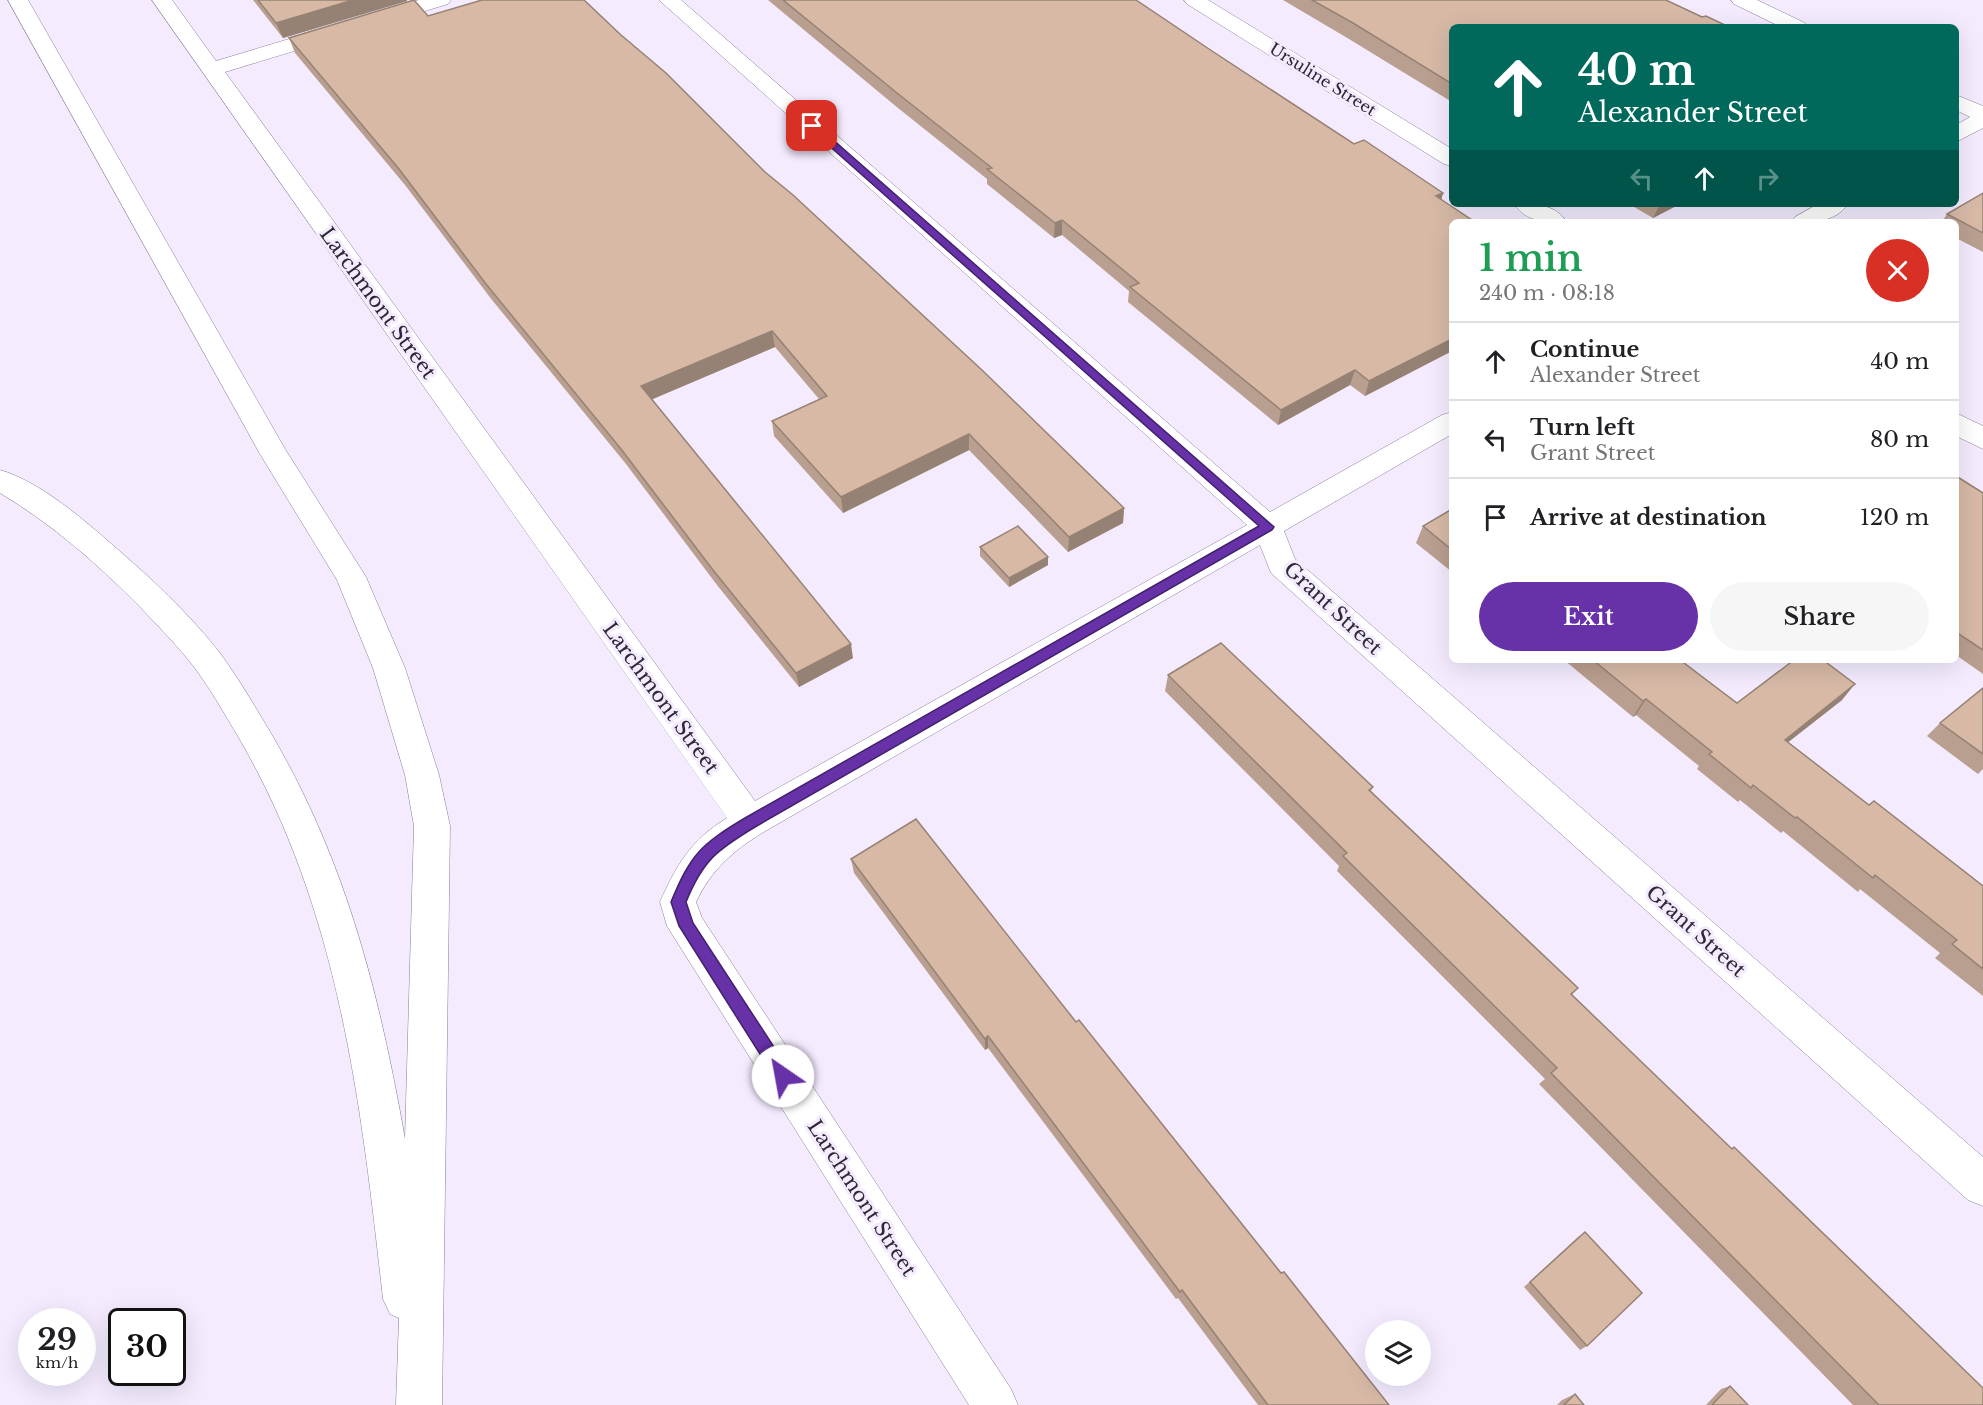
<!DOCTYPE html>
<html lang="en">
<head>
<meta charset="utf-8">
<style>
	body { margin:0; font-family:"Libre Baskerville",serif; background:#f6f6f6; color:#202124; height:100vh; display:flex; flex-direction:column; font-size:22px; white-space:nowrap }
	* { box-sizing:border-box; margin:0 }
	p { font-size:20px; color:#757577 }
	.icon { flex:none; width:33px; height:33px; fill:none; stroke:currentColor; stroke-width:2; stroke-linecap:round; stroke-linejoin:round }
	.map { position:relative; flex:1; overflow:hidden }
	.panel { position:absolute; left:1449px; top:219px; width:510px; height:444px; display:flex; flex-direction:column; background:#fff; border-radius:9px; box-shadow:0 6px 24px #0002 }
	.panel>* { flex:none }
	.hud { position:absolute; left:1449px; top:24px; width:510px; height:183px; border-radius:9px; box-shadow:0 6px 24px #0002; background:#00695c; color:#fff; overflow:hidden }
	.tools { position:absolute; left:1365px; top:1320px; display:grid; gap:12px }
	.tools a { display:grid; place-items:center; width:66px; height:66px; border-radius:50%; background:#fff; box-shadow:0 6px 24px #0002; font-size:30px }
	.speed { position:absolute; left:18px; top:1308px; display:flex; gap:12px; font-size:30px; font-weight:700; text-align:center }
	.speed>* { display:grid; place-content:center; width:78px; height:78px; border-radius:50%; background:#fff; box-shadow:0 6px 24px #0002; line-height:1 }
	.speed small { font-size:15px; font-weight:400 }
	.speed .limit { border:3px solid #111; border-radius:9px; background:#fff; color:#111 }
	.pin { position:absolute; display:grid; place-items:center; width:51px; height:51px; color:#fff; margin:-26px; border-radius:12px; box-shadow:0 3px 9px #0006 }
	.me { position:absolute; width:66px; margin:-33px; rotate:327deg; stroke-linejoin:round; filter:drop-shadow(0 0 4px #0008) }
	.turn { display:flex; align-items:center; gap:21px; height:126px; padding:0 30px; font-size:27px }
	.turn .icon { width:78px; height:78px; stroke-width:2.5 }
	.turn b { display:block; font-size:42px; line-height:51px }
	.lanes { display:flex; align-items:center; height:57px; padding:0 30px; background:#0003; justify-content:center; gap:30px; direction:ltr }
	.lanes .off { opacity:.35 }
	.round { display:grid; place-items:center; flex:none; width:63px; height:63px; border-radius:32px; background:#f6f6f6 }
	.overview { display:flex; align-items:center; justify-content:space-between; height:102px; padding:0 30px }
	h1 { font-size:36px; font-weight:600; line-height:45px; color:#1e9e55 }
	.primary-button { display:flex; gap:12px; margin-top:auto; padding:12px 30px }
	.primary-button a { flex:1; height:69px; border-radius:36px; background:#6731a8; color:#fff; font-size:24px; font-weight:600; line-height:69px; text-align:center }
	.primary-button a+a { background:#f6f6f6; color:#202124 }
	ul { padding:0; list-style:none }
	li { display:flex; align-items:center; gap:18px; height:78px; padding:0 30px; border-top:2px solid #e0e0e0 }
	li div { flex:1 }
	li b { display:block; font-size:22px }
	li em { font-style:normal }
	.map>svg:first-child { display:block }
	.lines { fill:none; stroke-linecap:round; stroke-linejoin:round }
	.street-casing { stroke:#8a7c99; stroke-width:1 }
	.highway-casing { stroke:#8a7c99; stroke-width:1 }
	.street { fill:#fff; fill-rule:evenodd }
	.highway { fill:#fff; fill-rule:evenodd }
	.wall { fill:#b99f8f }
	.shaded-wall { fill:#968274 }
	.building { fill:#d7b9a6; stroke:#968274; stroke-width:1.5 }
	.route { fill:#6731a8; stroke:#43206d; stroke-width:1.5 }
	.labels { text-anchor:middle; stroke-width:6; stroke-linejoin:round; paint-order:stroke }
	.far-street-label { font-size:16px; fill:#2e2834; stroke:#f4ebff }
	.street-label { font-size:20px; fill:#2e2834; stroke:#f4ebff }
</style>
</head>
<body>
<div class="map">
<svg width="1983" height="1405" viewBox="0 0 1983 1405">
	<rect width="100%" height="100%" fill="#f4ebff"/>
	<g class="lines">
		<defs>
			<g id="street">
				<path d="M152,0h20l44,61 203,-61h32l-3,4 -223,68 530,729 492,-276 -588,-525h22l589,512 172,-97 10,-3v22l-168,97 11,28 688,598v49l-15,-6 -697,-627 -11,-28 -498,288c-29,18 -51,37 -66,69l6,16 309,471 7,16h-49l-302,-479 -7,-24c17,-38 31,-62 67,-84z"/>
				<path d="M1184,0h24l244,149v17l-8,-2 -257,-160z"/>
				<path d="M1731,0h26l48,23 3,4h-27l-47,-23z"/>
				<path d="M1956,95l27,11v22l-27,14v-17l14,-8 -14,-7z"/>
				<path d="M1514,204c20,0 40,-1 53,18 -20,0 -40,1 -53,-18z"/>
				<path d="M1818,204h30c-13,19 -36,18 -56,18l3,-5z"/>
				<path d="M1956,413l27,13v23l-27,-13z"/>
			</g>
			<path id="highway" d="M8,0h20l257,449 81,128 39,91 34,107 11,51 -8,579h-46l3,-87 -9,-4 -7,-15c-22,-196 -43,-387 -144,-561 -15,-25 -30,-52 -48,-75 -15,-19 -33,-37 -50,-55 -42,-43 -89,-84 -141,-115v-23c41,12 84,50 116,78 35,30 71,64 100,100 17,22 32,47 47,72 81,133 115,267 142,419l9,-313 -9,-51 -32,-107 -36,-88 -77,-126z"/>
		</defs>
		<!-- street casing -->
		<use href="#street" class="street-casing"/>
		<!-- highway casing -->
		<use href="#highway" class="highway-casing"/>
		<!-- street -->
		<use href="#street" class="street"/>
		<!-- highway -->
		<use href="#highway" class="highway"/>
	</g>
	<!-- wall -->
	<g class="wall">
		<path d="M253,0h154v1l-124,37z"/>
		<path d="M768,0h368l76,51 142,93 89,49 -2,7 11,22v129l-87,45 -15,-11 -72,40 -150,-123 1,-11 -67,-56 -8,3 -67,-54v-5l-89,-71z"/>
		<path d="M1283,0h383l36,17 -250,10v75l-103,-63z"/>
		<path d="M428,16l337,156 359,336 -1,15 -55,29 -99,-102 -126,63 -69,-77 -2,-15 47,-22 -44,-52 -123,52 201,259 -54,29 -82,-102 -91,-121 -134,-164 -87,-115 -110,-132 -6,-15z"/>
		<path d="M1983,193v59l-27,-14v-16h-14l5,-8z"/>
		<path d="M1629,204h51l-27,14z"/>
		<path d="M1956,476l27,17v181l-27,-19z"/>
		<path d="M1452,509v63l-36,-29 7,-17z"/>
		<path d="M980,547l68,18 -39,22 -29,-31z"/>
		<path d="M1564,660h116l57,43 105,-3 -54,42 81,63 114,81v110l-48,-38 5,-5 -80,-64 -2,3 -75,-61 -2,2 -41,-33 -2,2 -41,-33 2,-3 -63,-51 -3,2z"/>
		<path d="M1168,675l205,112 -2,4 207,197 -6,7 411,410h-130l-314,-321 6,-5 -208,-208 2,-5 -174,-175z"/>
		<path d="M1983,688v81l-5,5 -51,-38 13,-13z"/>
		<path d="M851,859l225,163 313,383h-131l-80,-107 -2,1 -188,-251 -3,2 -131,-177z"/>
		<path d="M1585,1232l2,114 -7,4 -56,-63 54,-50z"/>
		<path d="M1730,1386l18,19h-42l15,-16z"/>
		<path d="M1575,1394l9,11h-27l5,-5z"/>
	</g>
	<!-- shaded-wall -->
	<g class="shaded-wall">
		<path d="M353,0h54v1l-124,37 -7,-15z"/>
		<path d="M1443,193l-4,15 -3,-12z"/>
		<path d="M1660,204h20l-27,14z"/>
		<path d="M1062,220v15l-8,3 1,-15z"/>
		<path d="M772,331l3,16 -129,55 -5,-16z"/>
		<path d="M1452,339v12l-87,45 4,-15z"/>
		<path d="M1355,370l-5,15 -72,40 3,-15z"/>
		<path d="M969,434v16l-126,63 -2,-16z"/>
		<path d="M1124,508l-1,15 -55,29 1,-15z"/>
		<path d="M1048,557v8l-39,22v-9z"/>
		<path d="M851,644l2,14 -54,29 -3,-14z"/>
		<path d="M1855,684l-13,16 -70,55 13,-15z"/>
		<path d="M1646,699l-10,16 -3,2 10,-16z"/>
		<path d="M988,1036v12l-3,2v-11z"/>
	</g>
	<!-- building -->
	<g class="building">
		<path d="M258,0h95l-77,23z"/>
		<path d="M414,0l14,16 54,-16h102l37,35 45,38 99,99 28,23 190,176 141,137 -55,29 -100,-103 -128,63 -69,-76 55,-25 -55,-65 -131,55 210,258 -55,29 -83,-103 -92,-121 -135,-165 -87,-115 -110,-131z"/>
		<path d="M783,0h353l76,51 142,93 10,-4 79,53 -7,3 39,26h-23v117l-83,42 -14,-11 -74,40 -151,-123 9,-4 -77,-63 -7,3 -68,-54 5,-1 -95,-75z"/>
		<path d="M1312,0h354l36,17 4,-1 23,11h-277v57l-99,-61z"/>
		<path d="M1983,193v40l-36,-19z"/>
		<path d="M1956,476l27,17v157l-27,-18z"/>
		<path d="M1452,509v41l-29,-24z"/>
		<path d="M1018,526l30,31 -39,21 -29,-31z"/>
		<path d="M1221,643l152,144 -4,3 209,198 -7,6 161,155 2,-2 249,241v17h-104l-328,-332 6,-5 -214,-212 4,-3 -179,-178z"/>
		<path d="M1593,660h87l57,43 57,-43h29l32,24 -70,56 84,65 5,-4 109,85v83l-31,-25 5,-4 -82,-65 -2,3 -76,-61 -2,1 -42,-33 -2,3 -42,-34 3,-2 -66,-53 -3,2z"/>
		<path d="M1983,688v66l-43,-31z"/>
		<path d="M916,819l160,203 3,-2 202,253 3,-1 105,133h-121l-86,-115 -2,2 -192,-256 -3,3 -134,-180z"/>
		<path d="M1585,1232l57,61 -55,53 -57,-64z"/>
		<path d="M1730,1386l18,19h-36z"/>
		<path d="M1575,1394l9,11h-20z"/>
	</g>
	<!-- route -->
	<path class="route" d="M809,124h6l459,403 -2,3 -517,297c-38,23 -52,33 -69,75l7,21 96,147 2,6 -2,5 -6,3 -6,-3 -98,-155 -8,-24c20,-48 29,-57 74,-84l514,-292 -450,-398z"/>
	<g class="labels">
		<!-- far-street labels -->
		<g class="far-street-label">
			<text transform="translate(1323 79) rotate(32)" y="6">Ursuline Street</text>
		</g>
		<!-- street labels -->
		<g class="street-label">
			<text transform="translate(378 303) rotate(54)" y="7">Larchmont Street</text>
			<text transform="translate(1333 608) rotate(43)" y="7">Grant Street</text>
			<text transform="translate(661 698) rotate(54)" y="7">Larchmont Street</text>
			<text transform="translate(1696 931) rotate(42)" y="7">Grant Street</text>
			<text transform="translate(862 1198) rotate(57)" y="7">Larchmont Street</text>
		</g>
	</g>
</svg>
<div class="tools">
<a><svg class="icon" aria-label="layers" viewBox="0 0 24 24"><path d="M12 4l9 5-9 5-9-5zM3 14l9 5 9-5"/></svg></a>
</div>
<div class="speed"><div>29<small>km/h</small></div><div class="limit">30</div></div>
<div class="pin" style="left:812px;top:126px;background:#d93025"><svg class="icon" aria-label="arrive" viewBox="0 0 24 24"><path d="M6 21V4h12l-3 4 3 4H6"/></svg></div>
<svg class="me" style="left:783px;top:1076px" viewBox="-20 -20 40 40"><circle r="19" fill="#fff"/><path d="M0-13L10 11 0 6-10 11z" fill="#6731a8"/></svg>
<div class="hud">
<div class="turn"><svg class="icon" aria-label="ahead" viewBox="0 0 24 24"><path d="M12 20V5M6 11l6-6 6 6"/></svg><div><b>40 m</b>Alexander Street</div></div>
<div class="lanes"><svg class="icon off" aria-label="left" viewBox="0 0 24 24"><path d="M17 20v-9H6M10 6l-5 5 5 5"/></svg><svg class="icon" aria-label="ahead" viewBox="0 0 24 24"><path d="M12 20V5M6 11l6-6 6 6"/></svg><svg class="icon off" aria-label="right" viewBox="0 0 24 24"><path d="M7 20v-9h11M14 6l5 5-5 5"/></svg></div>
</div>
<section class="panel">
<div class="overview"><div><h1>1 min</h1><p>240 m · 08:18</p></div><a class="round" style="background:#d93025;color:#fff"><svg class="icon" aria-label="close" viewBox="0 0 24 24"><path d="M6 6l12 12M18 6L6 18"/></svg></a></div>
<ul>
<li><svg class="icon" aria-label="ahead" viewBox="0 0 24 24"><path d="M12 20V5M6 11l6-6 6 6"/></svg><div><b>Continue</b><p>Alexander Street</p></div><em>40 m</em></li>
<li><svg class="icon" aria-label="left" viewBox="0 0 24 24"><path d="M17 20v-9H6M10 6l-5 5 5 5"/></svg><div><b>Turn left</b><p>Grant Street</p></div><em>80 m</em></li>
<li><svg class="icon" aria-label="arrive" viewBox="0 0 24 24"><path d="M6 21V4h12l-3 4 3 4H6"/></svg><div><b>Arrive at destination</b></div><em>120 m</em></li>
</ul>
<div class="primary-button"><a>Exit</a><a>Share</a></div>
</section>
</div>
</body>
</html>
